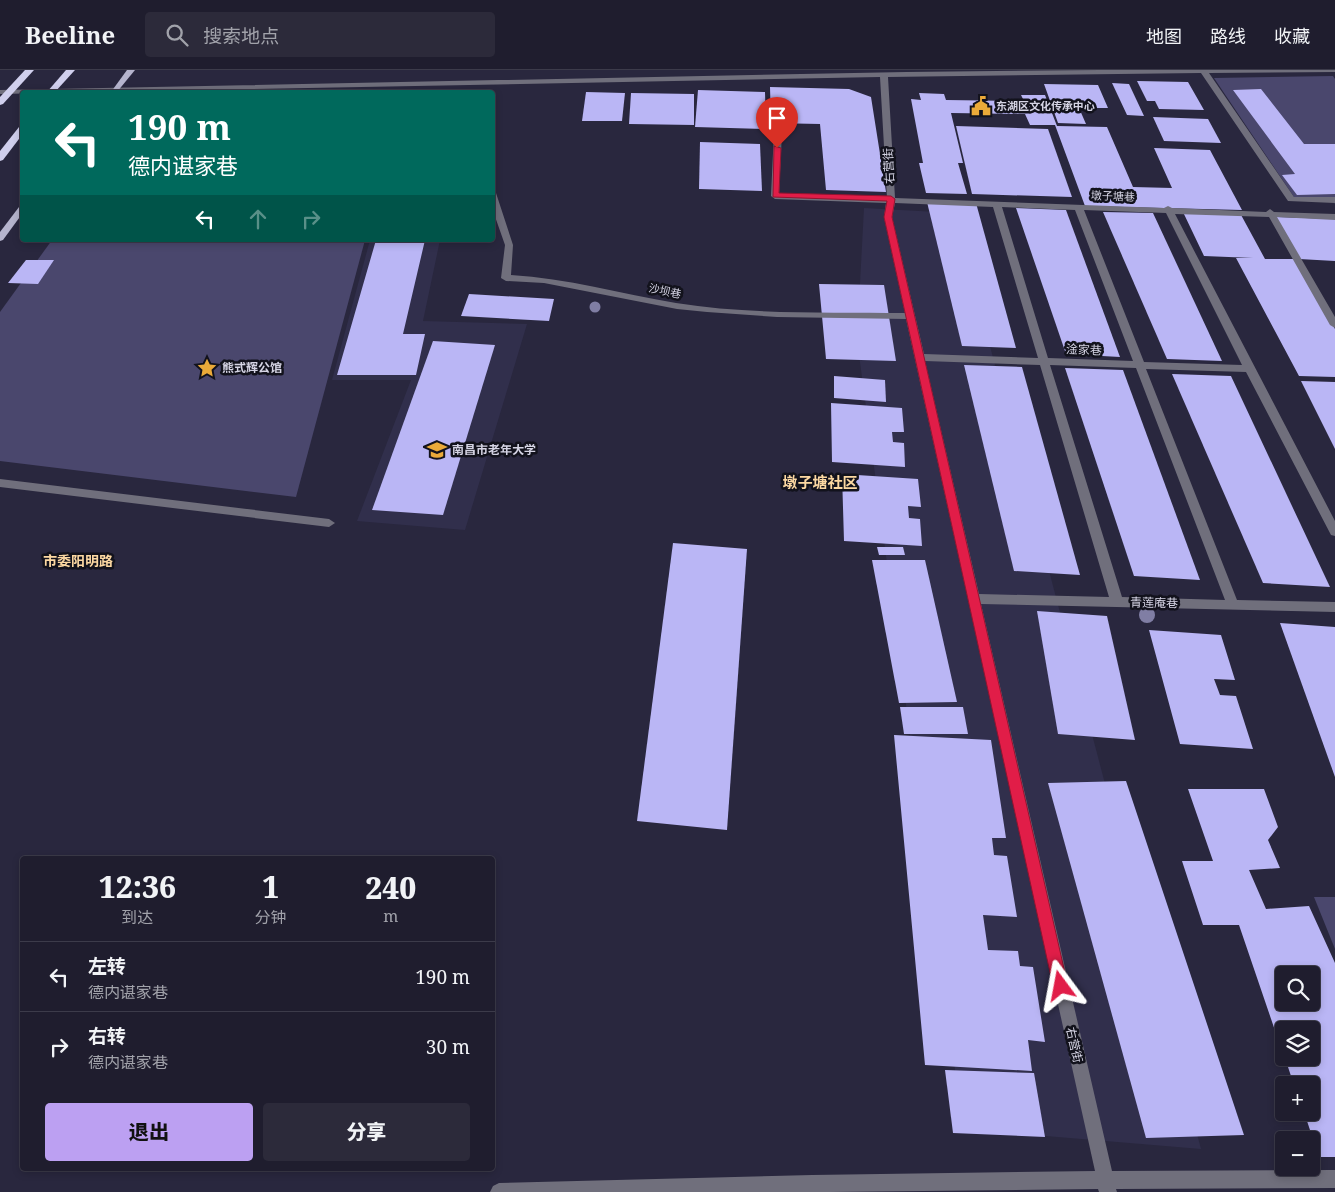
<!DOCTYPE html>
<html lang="zh">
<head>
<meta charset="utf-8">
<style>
	body { margin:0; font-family:"Noto Serif","Noto Sans SC",serif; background:#2c2a3a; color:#f1f3f6; height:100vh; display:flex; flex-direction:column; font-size:19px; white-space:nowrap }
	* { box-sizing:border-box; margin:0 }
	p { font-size:16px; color:#a1a2aa }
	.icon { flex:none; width:28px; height:28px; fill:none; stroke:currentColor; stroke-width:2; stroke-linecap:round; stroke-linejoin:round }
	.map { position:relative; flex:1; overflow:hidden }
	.details { position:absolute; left:20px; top:786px; width:475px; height:315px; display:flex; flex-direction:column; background:#1f1d2e; border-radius:5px; box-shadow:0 2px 8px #0003,0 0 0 1px #3c3b4a }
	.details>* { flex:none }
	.banner { position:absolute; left:20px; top:20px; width:475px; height:152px; border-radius:5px; box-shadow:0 2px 8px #0003,0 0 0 1px #3c3b4a; background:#00695c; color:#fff; overflow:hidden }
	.tools { position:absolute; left:1275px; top:896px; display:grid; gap:10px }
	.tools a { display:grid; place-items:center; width:45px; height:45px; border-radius:5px; background:#1f1d2e; box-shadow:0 2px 8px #0003,0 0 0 1px #3c3b4a; font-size:25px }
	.pin { position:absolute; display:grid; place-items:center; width:42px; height:42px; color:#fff; margin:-51px -21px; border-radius:50% 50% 50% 0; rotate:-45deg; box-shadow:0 0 5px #0007 }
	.pin .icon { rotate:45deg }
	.me { position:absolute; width:55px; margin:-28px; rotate:347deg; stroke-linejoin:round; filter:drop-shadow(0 0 4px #0008) }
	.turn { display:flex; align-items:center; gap:18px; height:105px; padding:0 25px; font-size:22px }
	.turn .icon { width:65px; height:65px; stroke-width:2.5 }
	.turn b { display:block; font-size:35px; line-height:42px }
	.lanes { display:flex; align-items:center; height:48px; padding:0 25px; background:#0003; justify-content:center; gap:25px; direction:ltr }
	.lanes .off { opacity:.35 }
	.eta { display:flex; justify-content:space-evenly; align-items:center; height:85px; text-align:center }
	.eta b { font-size:30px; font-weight:800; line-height:35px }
	.action { display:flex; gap:10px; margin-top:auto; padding:10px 25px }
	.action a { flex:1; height:58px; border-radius:5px; background:#bca0f2; color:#111; font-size:20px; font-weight:800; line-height:58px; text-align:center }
	.action a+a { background:#2c2a3a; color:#f1f3f6 }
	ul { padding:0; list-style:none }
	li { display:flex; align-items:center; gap:15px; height:70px; padding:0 25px; border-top:1px solid #3c3b4a }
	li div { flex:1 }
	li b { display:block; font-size:19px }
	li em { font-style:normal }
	header { display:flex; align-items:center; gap:30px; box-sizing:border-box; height:70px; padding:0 25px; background:#1f1d2e; border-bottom:1px solid #3c3b4a }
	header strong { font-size:24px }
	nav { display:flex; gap:28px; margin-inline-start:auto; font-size:18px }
	.search { width:350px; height:45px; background:#2c2a3a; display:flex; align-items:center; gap:12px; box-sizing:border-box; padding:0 18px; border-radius:5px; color:#a1a2aa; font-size:19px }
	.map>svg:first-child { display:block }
	.built { fill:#312f4c }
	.green { fill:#4a476d }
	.building { fill:#bab6f5; fill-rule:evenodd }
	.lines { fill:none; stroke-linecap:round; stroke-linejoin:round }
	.minor { fill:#706f7c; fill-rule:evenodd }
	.major { fill:#b5b4cd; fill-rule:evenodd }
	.highway { fill:#d0cfed; fill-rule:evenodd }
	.tree { fill:#807ea4 }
	.route { fill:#e11d48; stroke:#92132f }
	.labels { text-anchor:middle; stroke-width:5; stroke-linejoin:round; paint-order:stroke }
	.far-poi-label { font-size:11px; font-weight:bold; fill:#d5d4e4; stroke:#12121c; text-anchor:start }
	.far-street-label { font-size:11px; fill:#d5d4e4; stroke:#12121c }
	.street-label { font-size:12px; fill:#d5d4e4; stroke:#12121c }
	.poi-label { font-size:12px; font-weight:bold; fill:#d5d4e4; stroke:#12121c; text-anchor:start }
	.neighbourhood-label { font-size:14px; font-weight:bold; fill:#fcd8a2; stroke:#12121c }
	.quarter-label { font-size:15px; font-weight:bold; fill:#fcd8a2; stroke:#12121c }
</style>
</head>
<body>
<header>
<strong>Beeline</strong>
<div class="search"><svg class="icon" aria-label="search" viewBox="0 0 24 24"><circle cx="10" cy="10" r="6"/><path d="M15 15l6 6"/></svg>搜索地点</div>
<nav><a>地图</a><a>路线</a><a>收藏</a></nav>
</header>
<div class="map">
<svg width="1335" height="1122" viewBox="0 0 1335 1122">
	<rect width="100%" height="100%" fill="#29273e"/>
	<!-- built -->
	<g class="built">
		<path d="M864,138l91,5 246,936 -238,-20 -106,-789z"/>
		<path d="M370,170h70l-17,81 104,3 -62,206 -108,-9 54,-141h-79z"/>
	</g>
	<!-- green -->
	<g class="green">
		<path d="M1333,6l2,3v125l-4,-7h-37l-80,-119z"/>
		<path d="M52,170h313l-69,257 -296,-36v-149z"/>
		<path d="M1314,827h21v52z"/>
	</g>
	<!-- building -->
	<g class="building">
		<path d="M1137,11l51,1 16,28 -45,-1 -4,-8h-8z"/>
		<path d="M1112,13l17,1 15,32 -17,-1z"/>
		<path d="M1044,14l54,1 10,23h-29l7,16 -28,-1z"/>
		<path d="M770,17l79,2 22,8 15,95 -60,-2 -6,-66 -49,-1z"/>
		<path d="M1261,19l43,55h31v50l-38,1 -15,-20 13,-1 -62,-84z"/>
		<path d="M698,20l67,2 1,37 -71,-2z"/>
		<path d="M586,22l39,1 -3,28h-40z"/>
		<path d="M631,23l63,1v31l-65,-1z"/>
		<path d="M919,23l25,1 2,6 78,1 -3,-6h24l12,31 50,1 26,60 39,1 -18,-40 56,2 32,60 -157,-4 -30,-81h-25l-5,-11 -74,-1 12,50h-5l9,31 -41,-1 -7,-30h4l-12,-64 10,1z"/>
		<path d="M1153,47l55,2 13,24 -57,-2z"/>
		<path d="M956,56l92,3 24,68 -100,-3z"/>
		<path d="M700,72l60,2 2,47 -63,-2z"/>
		<path d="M927,132l49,1 40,145 -54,-2z"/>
		<path d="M1016,138l50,2 54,147 -54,-3z"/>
		<path d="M1103,142l50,1 69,148 -55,-2z"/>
		<path d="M1183,142l57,1 25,46h29l41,70v48l-36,-1 -63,-118h17l-49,-2z"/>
		<path d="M1276,147l59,2v42l-36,-2z"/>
		<path d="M376,170h49l-22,94h22l-9,41h-79z"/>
		<path d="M26,190h28l-16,24 -30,-1z"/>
		<path d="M819,214l65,1 12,76 -70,-2z"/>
		<path d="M469,224l85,5 -5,22 -88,-5z"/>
		<path d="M433,271l62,4 -52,170 -71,-5z"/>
		<path d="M964,295l58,2 58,208 -66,-4z"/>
		<path d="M1065,298l58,2 77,210 -66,-4z"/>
		<path d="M1172,304l59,2 99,211 -67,-4z"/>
		<path d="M834,306l51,4 1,22 -52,-4z"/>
		<path d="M1301,311l34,1v67z"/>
		<path d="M831,333l71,5 2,24h-12l1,10 11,1 1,24 -73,-5z"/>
		<path d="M842,404l76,5 3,28 -13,-1 1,12 11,1 2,27 -78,-5z"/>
		<path d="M673,473l74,6 -20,281 -90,-9z"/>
		<path d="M877,477h26l2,8h-26z"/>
		<path d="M872,490h53l32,142 -58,1z"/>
		<path d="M1037,541l70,5 28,124 -77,-6z"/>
		<path d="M1280,553l55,4v150z"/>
		<path d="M1149,560l72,5 14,45 -21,-1 6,16 16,1 17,53 -73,-5z"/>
		<path d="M900,637h63l5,27h-64z"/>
		<path d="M894,665l97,5 15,98h-14l2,17 13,1 10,61 -34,-2 5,35 30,1 2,15 13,1 12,75 -17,-2 4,31 -107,-6z"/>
		<path d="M1126,711l118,354 -98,3 -98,-355z"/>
		<path d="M1188,719h76l14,38 -10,13 12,28 -31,2 17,39 43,-3 26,57v194h-16l-15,-45h7v-27h-17l-9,-27h26v-28h-27l-1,24 -44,-129h-36l-21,-64h31zM1284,905h27v27h-27z"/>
		<path d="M945,1000l89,3 11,64 -92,-4z"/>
	</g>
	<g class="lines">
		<!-- minor -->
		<g class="minor">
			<path d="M1100,0h235v2l-126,1 85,124h41v6l-47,-2 -87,-128 -313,4 7,121 269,10 4,-2 4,2 94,4 4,-3 4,3 61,2v6l-58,-3 58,100v11l-5,-3 -61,-108 -94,-3 160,307v15l-4,-1 -85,-163 -100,-3 91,231 98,2v10l-354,-8 131,567 223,-1v18l-219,1 1,3h-18l-1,-3 -267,3h-341l3,-6 6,-3 313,-8 283,-4 -189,-852 -129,-2 -70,-5 -30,-3 -133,-26 -38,-2 -5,-3 4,-33 -13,-37v-17l4,2 17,52 -2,30c56,3 110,19 165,28 75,12 153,9 229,10l-21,-96 2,-14 -111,-4 -4,-3 3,-64 4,-2 4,2 -3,62 108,4 -7,-121 -880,17v-4l906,-18zM895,133l98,4 45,151 -114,-4 -32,-137zM1002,137l73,3 58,151 -85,-3zM1084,140l82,3 76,152 -98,-3zM925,291l115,4 69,232 -130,-3zM1050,295l86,3 89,232 -103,-3z"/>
			<path d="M0,409l329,40 6,4 -6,4 -329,-40z"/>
		</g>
		<!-- major -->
		<g class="major">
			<path d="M127,0h8l-18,22h-6z"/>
			<path d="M19,137h3v7l-19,26 -3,1v-9z"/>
		</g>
		<!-- highway -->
		<g class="highway">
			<path d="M25,0h9l-31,34 -3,1v-8z"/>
			<path d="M66,0h9l-20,22h-8z"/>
			<path d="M22,56v9l-19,25 -3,1v-10l19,-24z"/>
		</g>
	</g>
	<!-- trees -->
	<g class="tree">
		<circle cx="595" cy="237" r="5.5"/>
		<circle cx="1147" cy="545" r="8"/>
	</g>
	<!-- route -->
	<path class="route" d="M774,76l7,2 -2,45 112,3 4,3 -3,18 176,769 -2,5 -5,2 -5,-2 -3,-5 -169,-769 3,-16 -114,-4z"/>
	<!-- icons -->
	<defs>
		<symbol id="civic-bare" viewBox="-9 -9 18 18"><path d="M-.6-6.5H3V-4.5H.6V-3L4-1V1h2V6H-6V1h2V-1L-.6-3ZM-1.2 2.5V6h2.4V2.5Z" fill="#ebaa39" stroke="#12121c" stroke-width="2.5" paint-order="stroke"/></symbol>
		<symbol id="sight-bare" viewBox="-9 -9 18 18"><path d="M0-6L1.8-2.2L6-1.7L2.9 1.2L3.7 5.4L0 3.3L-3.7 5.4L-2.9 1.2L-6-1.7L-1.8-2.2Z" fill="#ebaa39" stroke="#12121c" stroke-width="2.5" paint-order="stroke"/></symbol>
		<symbol id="university-bare" viewBox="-9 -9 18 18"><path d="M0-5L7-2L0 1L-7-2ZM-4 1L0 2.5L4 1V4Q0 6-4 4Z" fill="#ebaa39" stroke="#12121c" stroke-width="2.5" paint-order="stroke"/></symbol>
	</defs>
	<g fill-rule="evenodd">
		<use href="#civic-bare" x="967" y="22" width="28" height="28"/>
		<use href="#sight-bare" x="193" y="284" width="28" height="28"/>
		<use href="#university-bare" x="423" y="366" width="28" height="28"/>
	</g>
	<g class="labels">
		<!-- far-poi labels -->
		<g class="far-poi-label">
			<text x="996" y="40">东湖区文化传承中心</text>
		</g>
		<!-- far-street labels -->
		<g class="far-street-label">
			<text transform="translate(1113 126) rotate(2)" y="4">墩子塘巷</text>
			<text transform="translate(665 221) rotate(12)" y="4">沙坝巷</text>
		</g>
		<!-- street labels -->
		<g class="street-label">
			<text transform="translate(889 96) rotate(-93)" y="4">右营街</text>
			<text transform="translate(1084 280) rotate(2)" y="4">淦家巷</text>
			<text transform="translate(1154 533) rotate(1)" y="4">青莲庵巷</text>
			<text transform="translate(1074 975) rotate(77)" y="4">右营街</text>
		</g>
		<!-- poi labels -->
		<g class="poi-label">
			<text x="222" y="302">熊式辉公馆</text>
			<text x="452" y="384">南昌市老年大学</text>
		</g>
		<!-- neighbourhood labels -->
		<g class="neighbourhood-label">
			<text x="78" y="496">市委阳明路</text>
		</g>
		<!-- quarter labels -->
		<g class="quarter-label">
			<text x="820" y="418">墩子塘社区</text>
		</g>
	</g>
</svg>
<div class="tools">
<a><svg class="icon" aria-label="search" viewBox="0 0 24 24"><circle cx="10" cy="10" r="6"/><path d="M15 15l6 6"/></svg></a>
<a><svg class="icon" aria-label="layers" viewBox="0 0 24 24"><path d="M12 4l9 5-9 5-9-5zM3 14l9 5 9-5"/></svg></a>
<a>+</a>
<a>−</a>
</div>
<div class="pin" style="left:777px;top:78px;background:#d93025"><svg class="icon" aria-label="arrive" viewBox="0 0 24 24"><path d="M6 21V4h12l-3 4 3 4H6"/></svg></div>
<svg class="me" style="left:1061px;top:916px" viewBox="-20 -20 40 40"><path d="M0-17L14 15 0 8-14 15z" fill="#e11d48" stroke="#fff" stroke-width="4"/></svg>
<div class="banner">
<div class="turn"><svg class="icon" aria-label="left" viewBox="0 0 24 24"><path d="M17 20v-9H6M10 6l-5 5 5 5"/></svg><div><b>190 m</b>德内谌家巷</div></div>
<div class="lanes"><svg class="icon" aria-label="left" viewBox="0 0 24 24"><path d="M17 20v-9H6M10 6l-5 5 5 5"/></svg><svg class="icon off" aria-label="ahead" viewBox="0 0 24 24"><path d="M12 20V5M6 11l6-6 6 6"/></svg><svg class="icon off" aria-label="right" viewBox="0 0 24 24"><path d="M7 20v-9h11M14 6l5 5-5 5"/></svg></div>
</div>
<section class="details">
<div class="eta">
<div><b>12:36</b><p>到达</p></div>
<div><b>1</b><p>分钟</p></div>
<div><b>240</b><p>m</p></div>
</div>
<ul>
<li><svg class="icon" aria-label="left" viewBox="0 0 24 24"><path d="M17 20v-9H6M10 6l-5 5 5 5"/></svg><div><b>左转</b><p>德内谌家巷</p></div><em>190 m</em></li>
<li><svg class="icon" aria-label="right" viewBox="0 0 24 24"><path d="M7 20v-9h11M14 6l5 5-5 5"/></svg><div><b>右转</b><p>德内谌家巷</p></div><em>30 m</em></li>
</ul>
<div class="action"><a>退出</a><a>分享</a></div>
</section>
</div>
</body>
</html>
